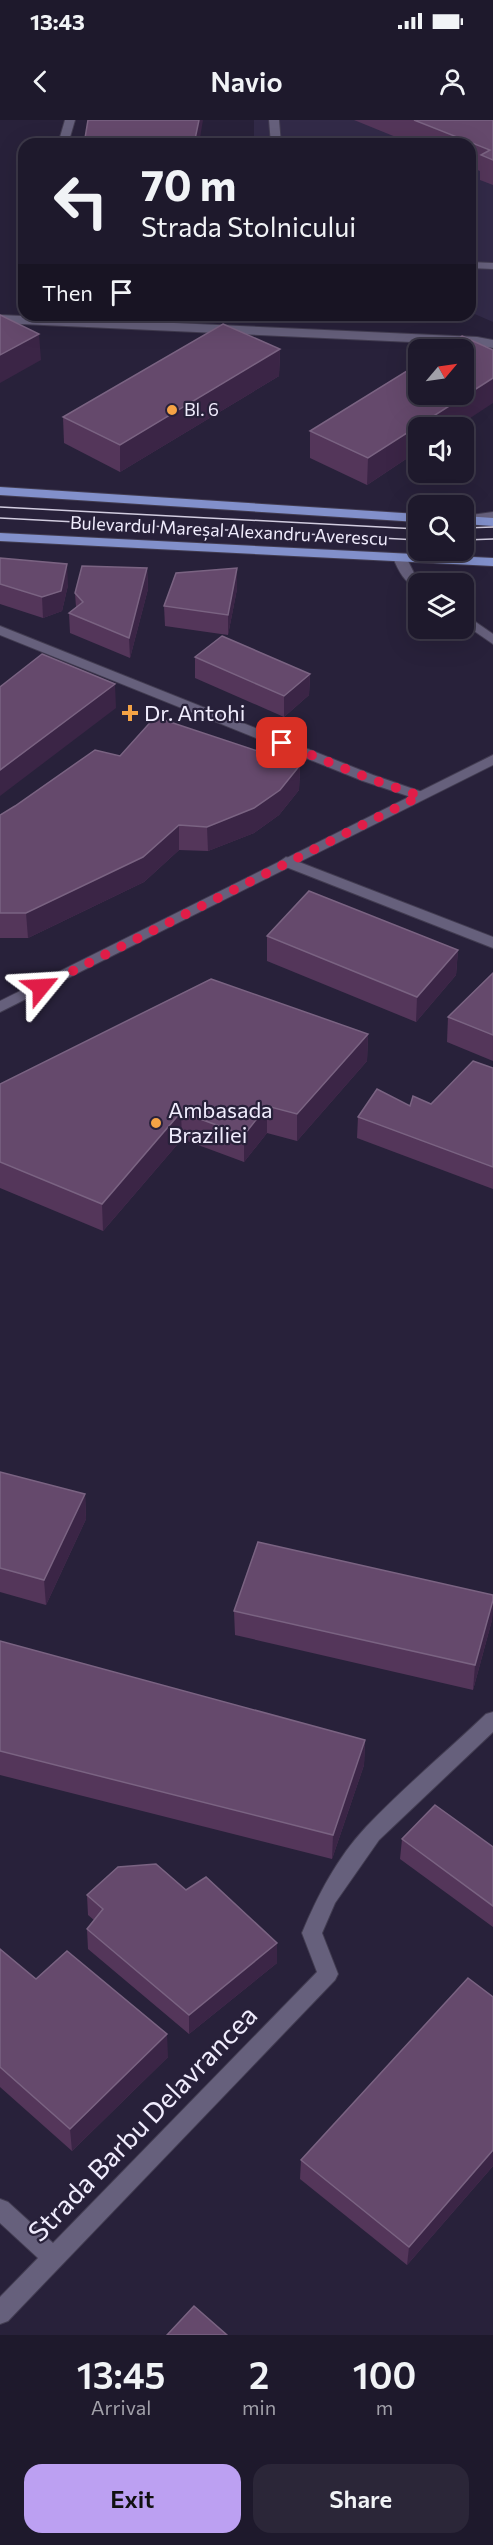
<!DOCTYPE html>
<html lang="en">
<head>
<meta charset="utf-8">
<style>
	body { margin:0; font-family:Commissioner,sans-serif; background:#2b2638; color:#f1f3f6; height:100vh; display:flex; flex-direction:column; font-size:22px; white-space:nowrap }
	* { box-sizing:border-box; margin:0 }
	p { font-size:20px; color:#a1a0a9 }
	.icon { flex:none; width:33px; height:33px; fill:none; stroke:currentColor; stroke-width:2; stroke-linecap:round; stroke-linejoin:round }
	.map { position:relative; height:2215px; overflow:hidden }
	.details { display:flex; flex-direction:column; background:#1e192c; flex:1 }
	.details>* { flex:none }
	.banner { position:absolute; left:18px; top:18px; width:458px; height:183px; border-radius:18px; box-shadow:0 6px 24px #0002,0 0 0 2px #3c3848; background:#1e192c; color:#f1f3f6; overflow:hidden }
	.needle { width:39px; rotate:61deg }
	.tools { position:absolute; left:408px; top:219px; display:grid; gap:12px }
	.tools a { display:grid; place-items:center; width:66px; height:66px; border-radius:12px; background:#1e192c; box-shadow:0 6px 24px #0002,0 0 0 2px #3c3848; font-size:30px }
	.pin { position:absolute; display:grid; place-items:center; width:51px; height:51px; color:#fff; margin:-26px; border-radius:12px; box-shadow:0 3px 9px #0006 }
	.me { position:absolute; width:66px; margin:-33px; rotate:63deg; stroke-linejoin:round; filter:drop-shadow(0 0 4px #0008) }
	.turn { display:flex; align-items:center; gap:21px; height:126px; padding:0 24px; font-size:27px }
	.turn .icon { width:78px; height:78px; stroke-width:2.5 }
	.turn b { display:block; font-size:42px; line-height:51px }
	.then { display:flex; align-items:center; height:57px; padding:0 24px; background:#0003; gap:12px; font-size:22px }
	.eta { display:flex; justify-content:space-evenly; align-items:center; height:102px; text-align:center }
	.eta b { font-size:36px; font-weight:600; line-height:42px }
	.button { display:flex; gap:12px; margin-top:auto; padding:12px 24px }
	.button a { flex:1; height:69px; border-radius:18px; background:#bca0f2; color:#111; font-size:24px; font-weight:600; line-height:69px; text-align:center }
	.button a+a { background:#2b2638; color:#f1f3f6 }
	.status { display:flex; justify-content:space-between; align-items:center; height:42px; padding:0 30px; background:#1e192c; direction:ltr }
	.status svg { height:16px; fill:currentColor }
	header { display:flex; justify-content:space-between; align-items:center; height:78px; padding:0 24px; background:#1e192c; font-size:27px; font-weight:600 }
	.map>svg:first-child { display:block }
	.built { fill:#322a48 }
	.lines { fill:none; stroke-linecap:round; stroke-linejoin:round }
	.service-casing { stroke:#423c51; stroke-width:2 }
	.minor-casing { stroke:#423c51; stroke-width:2 }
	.tertiary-casing { stroke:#423c51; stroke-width:2 }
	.secondary-casing { stroke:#423c51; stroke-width:2 }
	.primary-casing { stroke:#423c51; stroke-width:2 }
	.service { fill:#66607c; fill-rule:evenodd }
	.minor { fill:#66607c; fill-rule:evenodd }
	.tertiary { fill:#66607c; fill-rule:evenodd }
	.secondary { fill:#66607c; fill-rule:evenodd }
	.primary { fill:#8290cb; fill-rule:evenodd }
	.tram { stroke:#d1ccdf; stroke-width:1.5 }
	.wall { fill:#54365a }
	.shaded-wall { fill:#3b2546 }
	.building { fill:#65496c; stroke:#7a6382; stroke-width:1.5 }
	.route { stroke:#e11d48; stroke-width:10; stroke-dasharray:0 18 }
	.poi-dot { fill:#f5a345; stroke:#28213a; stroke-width:2 }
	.labels { text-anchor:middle; stroke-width:4.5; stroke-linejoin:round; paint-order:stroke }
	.far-poi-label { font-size:18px; fill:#f0ecfd; stroke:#28213a; text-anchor:start }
	.far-street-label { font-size:18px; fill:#f0ecfd; stroke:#28213a }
	.poi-label { font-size:22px; fill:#f0ecfd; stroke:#28213a; text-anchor:start }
	.near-street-label { font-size:27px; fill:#f0ecfd; stroke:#28213a }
</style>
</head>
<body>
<div class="status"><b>13:43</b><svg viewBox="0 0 49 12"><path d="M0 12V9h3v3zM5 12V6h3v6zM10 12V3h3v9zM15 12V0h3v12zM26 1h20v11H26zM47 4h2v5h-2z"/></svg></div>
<header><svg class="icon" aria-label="back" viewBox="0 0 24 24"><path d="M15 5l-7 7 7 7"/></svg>Navio<svg class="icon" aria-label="person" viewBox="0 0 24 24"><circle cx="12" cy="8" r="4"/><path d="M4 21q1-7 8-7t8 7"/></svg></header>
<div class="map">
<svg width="493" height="2215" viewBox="0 0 493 2215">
	<rect width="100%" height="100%" fill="#28213a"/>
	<!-- built -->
	<path class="built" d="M254,0h239v202l-23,-10v-168h-216z"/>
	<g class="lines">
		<defs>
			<g id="service">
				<path d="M65,0h10l-7,24h-10z"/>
				<path d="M269,0h10l2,24h-10z"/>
				<path d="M470,142l23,1v6l-23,-1z"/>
				<path d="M0,195l477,22 16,3v8l-16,-3 -477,-22z"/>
				<path d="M400,434l5,1 9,18 11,11h-7v4c-14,-5 -19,-17 -25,-30z"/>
				<path d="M464,494l29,20v10l-29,-20z"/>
				<path d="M286,737l207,80v11l-212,-83 -2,-3z"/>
			</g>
			<g id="minor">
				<path d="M0,506l373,149 52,18 2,3 -7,4 -57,-19 -363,-146z"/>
				<path d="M493,1592v20l-114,108 -44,63 -13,30 16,41 -3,6 -327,341 -8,3v-27l38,-39 -38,-35v-24l8,3 45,41 264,-271 -15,-39c16,-38 35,-75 64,-106 37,-39 80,-75 120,-113z"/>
			</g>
			<path id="tertiary" d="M493,635v10l-493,247v-11z"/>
			<path id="secondary" d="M493,392v8l-29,4v-8z"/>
			<g id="primary">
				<path d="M0,367l418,27v8l-418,-27z"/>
				<path d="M464,396l29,2v8l-29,-2z"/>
				<path d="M0,413l493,25v8l-493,-25z"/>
			</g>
		</defs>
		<!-- service casing -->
		<use href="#service" class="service-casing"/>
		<!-- minor casing -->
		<use href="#minor" class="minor-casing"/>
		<!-- tertiary casing -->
		<use href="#tertiary" class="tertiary-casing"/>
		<!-- secondary casing -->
		<use href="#secondary" class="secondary-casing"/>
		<!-- primary casing -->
		<use href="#primary" class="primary-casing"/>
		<!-- service -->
		<use href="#service" class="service"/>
		<!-- minor -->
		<use href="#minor" class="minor"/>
		<!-- tertiary -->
		<use href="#tertiary" class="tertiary"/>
		<!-- secondary -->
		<use href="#secondary" class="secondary"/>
		<!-- primary -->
		<use href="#primary" class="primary"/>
		<!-- tram -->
		<g class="tram">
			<path d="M0,387l418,22"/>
			<path d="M0,398l418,22"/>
			<path d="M464,408l29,-1"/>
			<path d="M464,420l29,-1"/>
		</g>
	</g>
	<!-- wall -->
	<g class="wall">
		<path d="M354,0h139v65l-13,-5v-9l-10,-4v-23h-57z"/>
		<path d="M280,229l-1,27 -159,96 -56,-29 -1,-26z"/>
		<path d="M418,308v23l-51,34 -57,-27v-27z"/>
		<path d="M0,438l68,27 -6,26 -19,7 -43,-14z"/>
		<path d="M147,448l1,21 -18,69 -60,-25 -1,-20 7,-6 -1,-14z"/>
		<path d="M237,448v21l-9,46 -63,-9 -1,-20z"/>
		<path d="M195,537l115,17 -1,21 -25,22 -89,-39z"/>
		<path d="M120,636l180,9 -1,25 -20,25 -25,18 -46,18 -29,-1 -35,32 -116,56h-28v-123z"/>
		<path d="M267,816l191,14 -2,25 -40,47 -149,-61z"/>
		<path d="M493,853v88l-46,-19 1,-25z"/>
		<path d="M368,914l-1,27 -70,80 -30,-8 -23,29 -62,-23 -79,92 -103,-43v-104z"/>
		<path d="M493,948v121l-136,-51 1,-21 52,-11 21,-2z"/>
		<path d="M0,1352l85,22 1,25 -40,86 -46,-13z"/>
		<path d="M493,1475l-1,25 -19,70 -238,-55 -1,-24z"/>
		<path d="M0,1521l365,99 -1,25 -32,94 -332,-84z"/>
		<path d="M402,1719l91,8v80l-93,-68z"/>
		<path d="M186,1770l91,73 -88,71 -101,-85 -1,-20 7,-9 -6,-5 -1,-20z"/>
		<path d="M0,1829l36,30 132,78 -96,94 -72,-64z"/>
		<path d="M493,1877v169l-86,99 -107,-86 1,-19z"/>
	</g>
	<!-- shaded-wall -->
	<g class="shaded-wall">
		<path d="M199,0h4l-4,24h-5z"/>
		<path d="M39,214l2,26 -41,23v-28z"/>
		<path d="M280,229l-1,27 -159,96v-27z"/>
		<path d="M493,258v25l-38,25h-37v23l-51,34 1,-27z"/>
		<path d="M67,444l1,21 -6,26 -19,7 -1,-21z"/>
		<path d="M147,448l1,21 -18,69 -1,-20z"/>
		<path d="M237,448v21l-9,46v-20z"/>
		<path d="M310,554l-1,21 -25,22v-21z"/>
		<path d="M115,564l1,24 -116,88v-26z"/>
		<path d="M300,645l-1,25 -20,25 -25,18 -46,18 -1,-24z"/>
		<path d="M179,705v25l-35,32 -116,56 -2,-25z"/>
		<path d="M458,830l-2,25 -40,47 1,-25z"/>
		<path d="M368,914l-1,27 -70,80v-27z"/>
		<path d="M267,986v27l-23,29v-27z"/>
		<path d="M181,992l1,27 -79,92 -1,-27z"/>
		<path d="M85,1374l1,25 -40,86 -2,-25z"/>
		<path d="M493,1480l-1,20 -19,70 2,-25z"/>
		<path d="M365,1620l-1,25 -32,94 1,-24z"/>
		<path d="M277,1823v20l-88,71v-19z"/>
		<path d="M167,1914l1,23 -96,94 -2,-22z"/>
		<path d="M493,2030v16l-86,99 2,-18z"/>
	</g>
	<!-- building -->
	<g class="building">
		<path d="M88,0h111l-5,24h-110z"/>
		<path d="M414,0h79v40l-12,-5 9,-5z"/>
		<path d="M0,195l39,19 -39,21z"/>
		<path d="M223,204l57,25 -160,96 -57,-28z"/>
		<path d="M462,216l31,14v28l-125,80 -58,-27 108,-67v30h46v-44h-23z"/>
		<path d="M0,438l67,6 -6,27 -19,6 -42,-13z"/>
		<path d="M82,446l65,2 -18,70 -60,-25 14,-11 -8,-9z"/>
		<path d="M237,448l-9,47 -64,-9 12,-33z"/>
		<path d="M222,516l88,38 -26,22 -89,-39z"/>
		<path d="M42,534l73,30 -115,86v-83z"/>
		<path d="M155,597l145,48 -20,25 -26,18 -47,19 -28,-2 -36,32 -117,56h-26v-98l15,-9 80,-56 25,6z"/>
		<path d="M309,771l149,59 -41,47 -150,-61z"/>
		<path d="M493,853v62l-45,-18z"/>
		<path d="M211,859l157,55 -71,80 -30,-8 -23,29 -63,-23 -79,92 -102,-42v-78z"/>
		<path d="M473,941l20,7v99l-135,-50 19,-28 33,17 3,-10 18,8z"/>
		<path d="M0,1352l85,22 -41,86 -44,-12z"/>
		<path d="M258,1422l235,53v5l-18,65 -241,-54z"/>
		<path d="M0,1521l365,99 -32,95 -333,-84z"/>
		<path d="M435,1685l58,42v59l-91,-67z"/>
		<path d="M156,1744l30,26 20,-13 71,66 -88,72 -102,-86 16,-20 -16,-14 31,-28z"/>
		<path d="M0,1829l36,30 31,-28 100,83 -97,95 -70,-62z"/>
		<path d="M468,1858l25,19v153l-84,97 -108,-87z"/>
		<path d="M194,2186l33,29h-60z"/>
	</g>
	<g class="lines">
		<!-- route -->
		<path class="route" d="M41,867l379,-191 -52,-18 -86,-35"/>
	</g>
	<!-- markers -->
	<g class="poi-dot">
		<circle cx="172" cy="290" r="6"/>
		<path d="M127 584h6v6h6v6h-6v6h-6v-6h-6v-6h6z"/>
		<circle cx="156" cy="1003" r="6"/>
	</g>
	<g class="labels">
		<!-- far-poi labels -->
		<g class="far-poi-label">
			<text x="184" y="296">Bl. 6</text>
		</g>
		<!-- far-street labels -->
		<g class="far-street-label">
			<text transform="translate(229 411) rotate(3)" y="6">Bulevardul Mareșal Alexandru Averescu</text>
		</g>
		<!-- poi labels -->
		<g class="poi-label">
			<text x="144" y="601">Dr. Antohi</text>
			<text x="168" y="998">Ambasada<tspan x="168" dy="25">Braziliei</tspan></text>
		</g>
		<!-- near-street labels -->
		<g class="near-street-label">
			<text transform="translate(143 2004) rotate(-46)" y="9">Strada Barbu Delavrancea</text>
		</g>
	</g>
</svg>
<div class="tools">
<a><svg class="needle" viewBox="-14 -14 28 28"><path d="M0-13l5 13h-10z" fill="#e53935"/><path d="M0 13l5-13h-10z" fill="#a1a0a9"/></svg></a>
<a><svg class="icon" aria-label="sound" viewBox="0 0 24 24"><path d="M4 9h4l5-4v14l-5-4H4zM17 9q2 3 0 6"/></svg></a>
<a><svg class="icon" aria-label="search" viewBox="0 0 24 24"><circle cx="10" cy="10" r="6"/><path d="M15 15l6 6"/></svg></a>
<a><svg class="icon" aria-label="layers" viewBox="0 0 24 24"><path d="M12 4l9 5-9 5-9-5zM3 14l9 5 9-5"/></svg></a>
</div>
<div class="pin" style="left:282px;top:623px;background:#d93025"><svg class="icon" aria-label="arrive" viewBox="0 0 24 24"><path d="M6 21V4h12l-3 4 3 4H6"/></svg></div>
<svg class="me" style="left:41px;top:867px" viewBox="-20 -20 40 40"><path d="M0-17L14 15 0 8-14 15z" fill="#e11d48" stroke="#fff" stroke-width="4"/></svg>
<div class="banner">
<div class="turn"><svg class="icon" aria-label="left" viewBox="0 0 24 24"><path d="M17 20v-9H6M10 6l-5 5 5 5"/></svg><div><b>70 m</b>Strada Stolnicului</div></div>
<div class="then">Then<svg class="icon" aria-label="arrive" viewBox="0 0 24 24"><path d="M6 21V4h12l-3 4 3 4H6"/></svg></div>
</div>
</div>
<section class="details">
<div class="eta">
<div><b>13:45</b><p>Arrival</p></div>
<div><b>2</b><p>min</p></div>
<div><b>100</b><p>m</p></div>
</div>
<div class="button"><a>Exit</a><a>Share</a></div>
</section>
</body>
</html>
